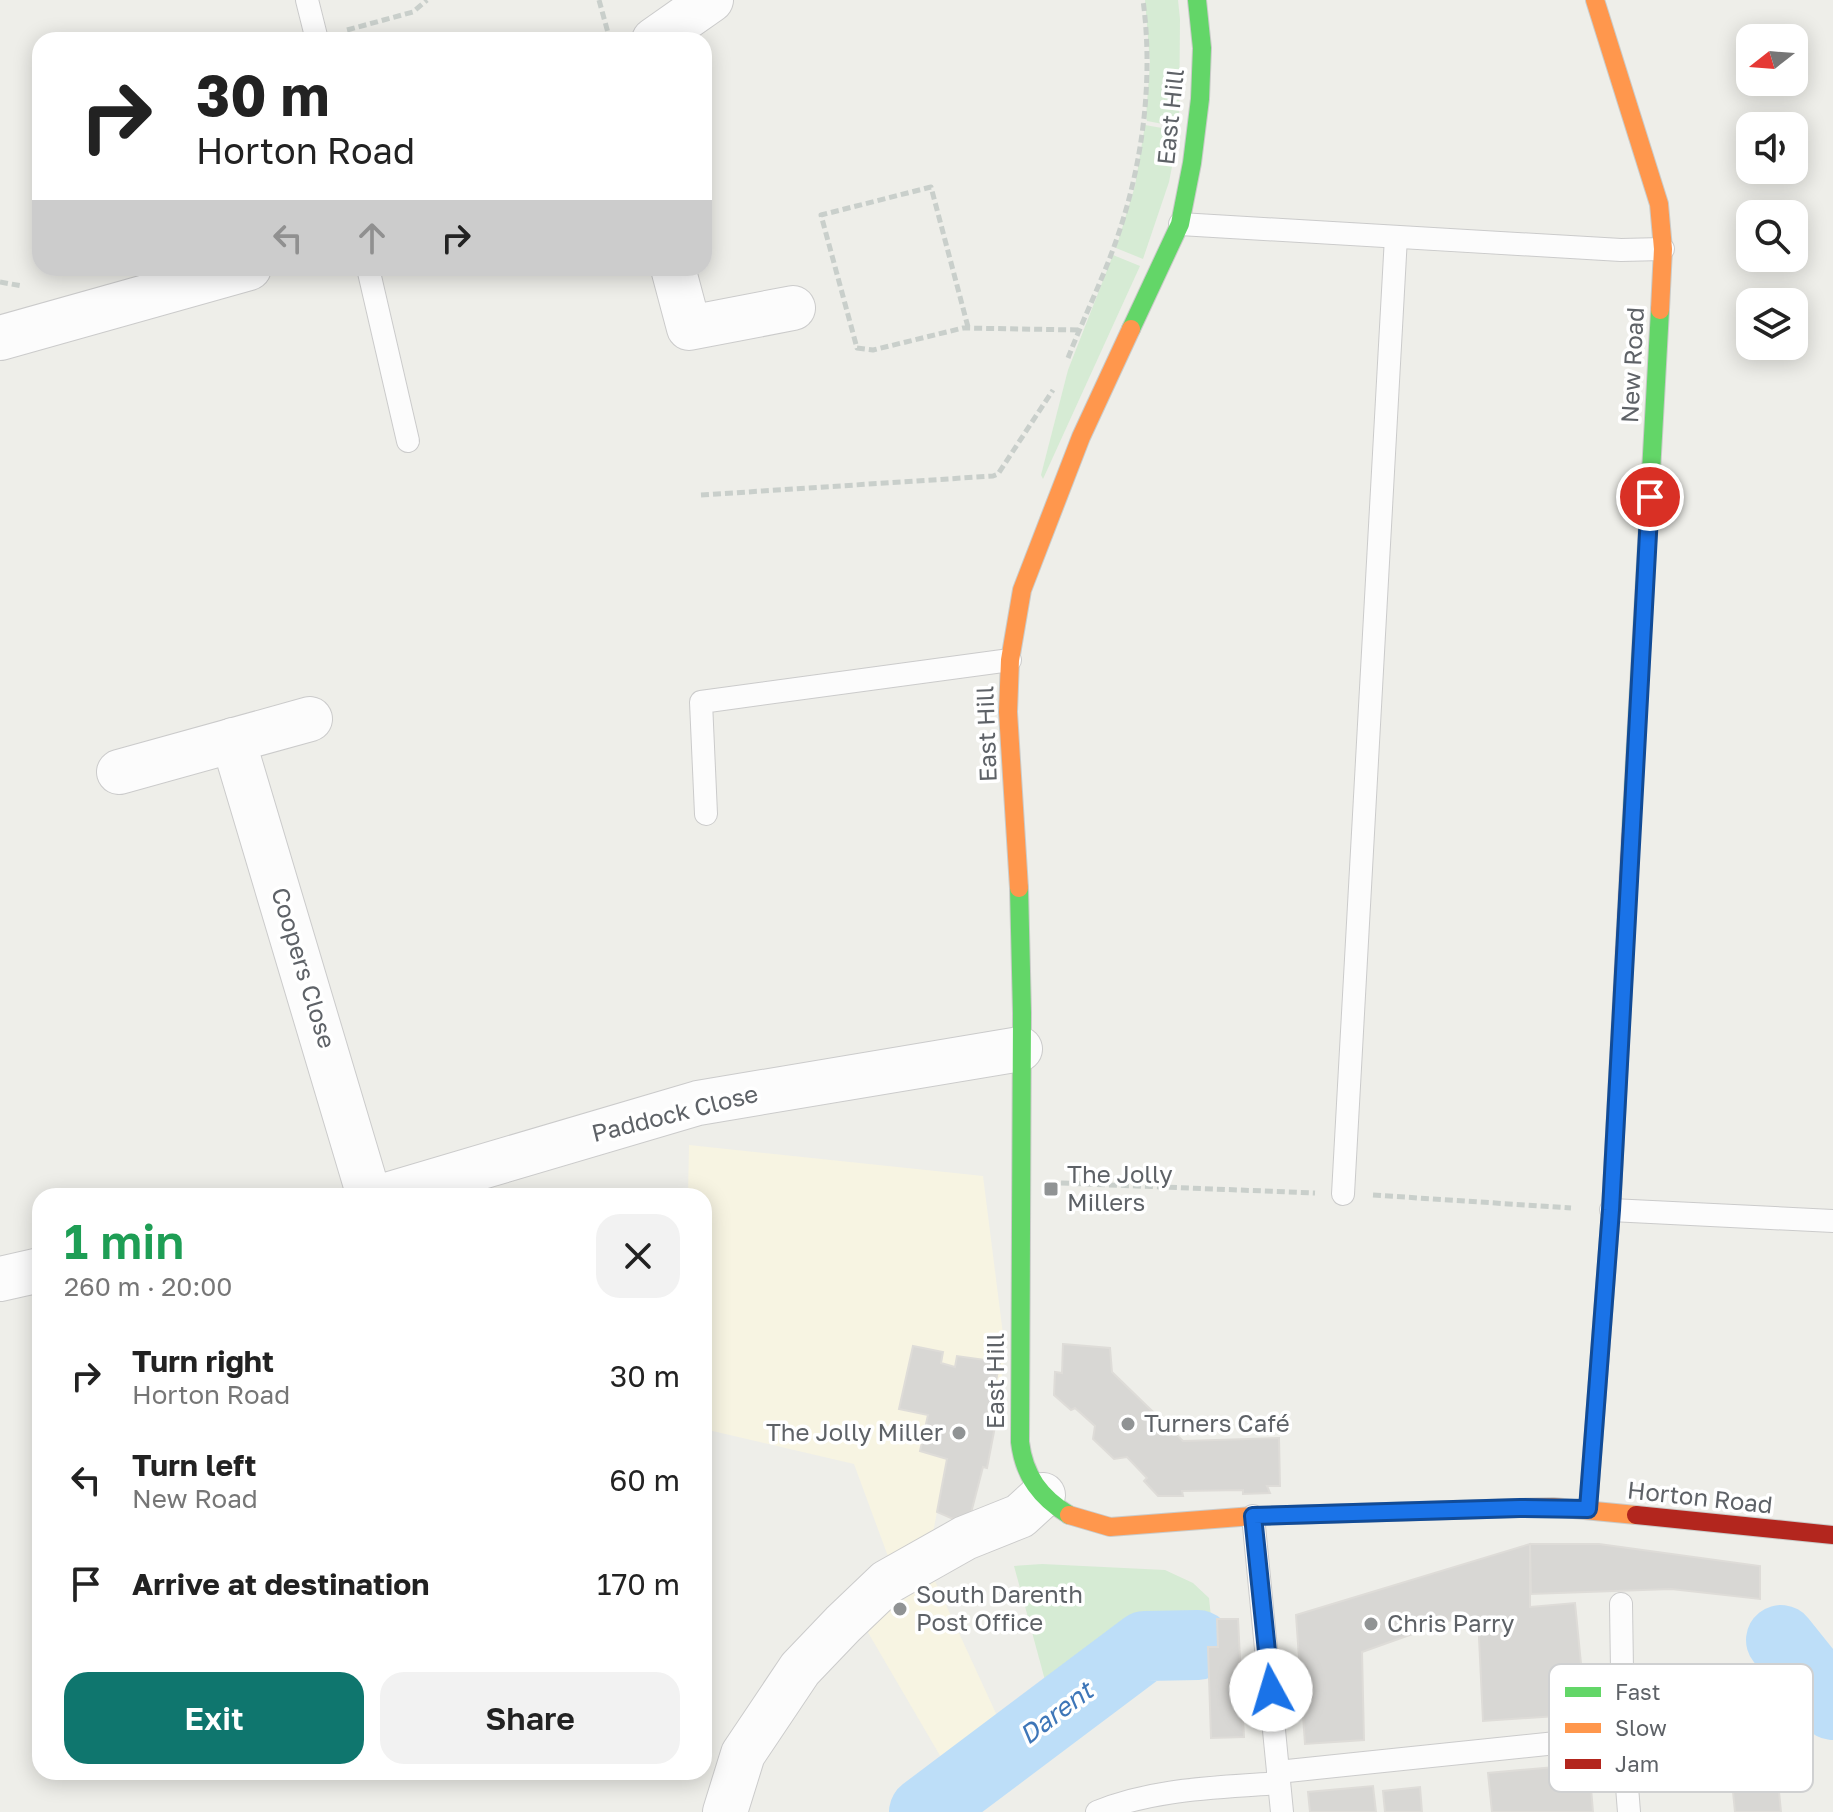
<!DOCTYPE html>
<html lang="en">
<head>
<meta charset="utf-8">
<style>
	body { margin:0; font-family:"Golos Text",sans-serif; background:#f2f2f2; color:#222; height:100vh; display:flex; flex-direction:column; font-size:30px; white-space:nowrap }
	* { box-sizing:border-box; margin:0 }
	p { font-size:26px; color:#767676 }
	.icon { flex:none; width:44px; height:44px; fill:none; stroke:currentColor; stroke-width:2; stroke-linecap:round; stroke-linejoin:round }
	.map { position:relative; flex:1; overflow:hidden }
	.drawer { position:absolute; left:32px; top:1188px; width:680px; height:592px; display:flex; flex-direction:column; background:#fff; border-radius:24px; box-shadow:0 4px 20px #0003 }
	.drawer>* { flex:none }
	.guide { position:absolute; left:32px; top:32px; width:680px; height:244px; border-radius:24px; box-shadow:0 4px 20px #0003; background:#fff; color:#222; overflow:hidden }
	.needle { width:52px; rotate:253deg }
	.controls { position:absolute; left:1736px; top:24px; display:grid; gap:16px }
	.controls a { display:grid; place-items:center; width:72px; height:72px; border-radius:16px; background:#fff; box-shadow:0 4px 20px #0003; font-size:40px }
	.pin { position:absolute; display:grid; place-items:center; width:68px; height:68px; color:#fff; margin:-34px; border:4px solid #fff; border-radius:50%; box-shadow:0 2px 8px #0007 }
	.me { position:absolute; width:88px; margin:-44px; rotate:354deg; stroke-linejoin:round; filter:drop-shadow(0 0 6px #0008) }
	.turn { display:flex; align-items:center; gap:28px; height:168px; padding:0 32px; font-size:36px }
	.turn .icon { width:104px; height:104px; stroke-width:2.5 }
	.turn b { display:block; font-size:56px; line-height:68px }
	.lanes { display:flex; align-items:center; height:76px; padding:0 32px; background:#0003; justify-content:center; gap:40px; direction:ltr }
	.lanes .off { opacity:.35 }
	.round { display:grid; place-items:center; flex:none; width:84px; height:84px; border-radius:24px; background:#f2f2f2 }
	.headline { display:flex; align-items:center; justify-content:space-between; height:136px; padding:0 32px }
	h1 { font-size:48px; font-weight:600; line-height:60px; color:#1e9e55 }
	.primary-button { display:flex; gap:16px; margin-top:auto; padding:16px 32px }
	.primary-button a { flex:1; height:92px; border-radius:24px; background:#0f766e; color:#fff; font-size:32px; font-weight:600; line-height:92px; text-align:center }
	.primary-button a+a { background:#f2f2f2; color:#222 }
	ul { padding:0; list-style:none }
	li { display:flex; align-items:center; gap:24px; height:104px; padding:0 32px }
	li div { flex:1 }
	li b { display:block; font-size:30px }
	li em { font-style:normal }
	.map>svg:first-child { display:block }
	.commercial { fill:#f7f4e2 }
	.green { fill:#d6ebd4 }
	.lines { fill:none; stroke-linecap:round; stroke-linejoin:round }
	.river { stroke:#bddef8; stroke-width:70 }
	.building { fill:#d8d7d4; stroke:#dedcd8; stroke-width:2 }
	.lane-casing { stroke:#cbcbcb; stroke-width:24 }
	.street-casing { stroke:#cbcbcb; stroke-width:46 }
	.fast-casing { stroke:#cacbc9; stroke-width:20 }
	.slow-casing { stroke:#cacbc9; stroke-width:20 }
	.jam-casing { stroke:#cacbc9; stroke-width:20 }
	.path { stroke:#c9cfcb; stroke-width:5; stroke-dasharray:8 4; stroke-linecap:butt }
	.lane { stroke:#fcfcfc; stroke-width:22 }
	.street { stroke:#fcfcfc; stroke-width:44 }
	.fast { stroke:#63d668; stroke-width:18 }
	.slow { stroke:#ff974d; stroke-width:18 }
	.jam { stroke:#b3261e; stroke-width:18 }
	.route-casing { stroke:#114b97; stroke-width:20 }
	.route { stroke:#1a73e8; stroke-width:14 }
	.poi-dot { fill:#909394; stroke:#fff; stroke-width:3 }
	.labels { text-anchor:middle; stroke-width:7; stroke-linejoin:round; paint-order:stroke }
	.street-label { font-size:24px; fill:#5e6267; stroke:#fff }
	.poi-label { font-size:24px; fill:#5e6267; stroke:#fff; text-anchor:start }
	.water-label { font-size:26px; font-style:italic; fill:#3e76b8; stroke:#fff }
	.key { fill:#fff; stroke:#cfd0d1; stroke-width:2 }
	.key-label { font-size:22px; fill:#5e6267 }
</style>
</head>
<body>
<div class="map">
<svg width="1833" height="1812" viewBox="0 0 1833 1812">
	<rect width="100%" height="100%" fill="#eeeee9"/>
	<!-- commercial -->
	<g class="commercial">
		<path d="M689,1145l294,31 22,174 -7,61 -11,57 -4,-1 -12,46 -18,6 -16,-7 -5,26 -43,21 -35,-95 -150,-35v-233h-16z"/>
		<path d="M935,1581l70,152 -56,38 -83,-142 45,-35z"/>
	</g>
	<!-- green -->
	<g class="green">
		<path d="M1145,0h33l2,19 -1,108 -32,-6 -1,-4 4,-54z"/>
		<path d="M1145,125l34,6 -10,51 -26,77 -27,-11 19,-62z"/>
		<path d="M1113,255l27,11 -97,213 -2,-4 27,-105z"/>
		<path d="M1042,1564l123,6 28,13 16,15 3,29 -83,7 -80,61 -35,-129z"/>
	</g>
	<g class="lines">
		<!-- river -->
		<g class="river">
			<path d="M1781,1640l52,65"/>
			<path d="M924,1812l221,-166 53,-1"/>
		</g>
	</g>
	<!-- building -->
	<g class="building">
		<path d="M1063,1344l47,4 2,24 71,69 96,-3 1,48h-13l3,7 -27,1v-4l-61,1 1,5h-25l-14,-15 3,-3 -20,-21 -13,2 -21,-20 2,-13 -20,-18 -4,2 -17,-15 1,-23 7,1z"/>
		<path d="M913,1346l30,6 -2,11 14,4 2,-11 43,6 -10,46 8,3 -11,57 -4,-1 -12,46 -18,6 -16,-7 10,-53 -27,-8 8,-36 -29,-6z"/>
		<path d="M1530,1544v63l45,-4 11,111 -103,7 -5,-104h-18l-98,35 2,88 -59,4 -9,-129z"/>
		<path d="M1530,1544h69l161,22v33l-89,-10 -140,5z"/>
		<path d="M1217,1619h21l6,118 -33,1 -3,-91h10z"/>
		<path d="M1767,1709l4,1 10,102h-46l-10,-102z"/>
		<path d="M1589,1764l4,48h-101l-4,-39z"/>
		<path d="M1373,1786l3,26h-66l-2,-20z"/>
		<path d="M1420,1787l2,25h-37l-2,-21z"/>
	</g>
	<g class="lines">
		<defs>
			<g id="lane">
				<path d="M307,0l10,40"/>
				<path d="M1180,224l441,26 42,-1"/>
				<path d="M368,268l40,173"/>
				<path d="M706,814l-5,-112 309,-42"/>
				<path d="M1343,1194l53,-957"/>
				<path d="M1611,1210l222,11"/>
				<path d="M1253,1516l29,296"/>
				<path d="M1621,1604l2,132"/>
				<path d="M1278,1772l345,-36 6,76"/>
				<path d="M1097,1812c57,-24 121,-24 182,-29"/>
			</g>
			<g id="street">
				<path d="M654,40l57,-40"/>
				<path d="M673,268l16,60 104,-20"/>
				<path d="M0,338l249,-70"/>
				<path d="M233,740l136,456"/>
				<path d="M119,772l191,-53"/>
				<path d="M383,1196l315,-93 322,-54"/>
				<path d="M0,1279l40,-9"/>
				<path d="M725,1812l18,-58 57,-85 43,-45 44,-42 78,-44 55,-22 23,-21"/>
			</g>
			<g id="fast">
				<path d="M1131,329l49,-105 12,-61 8,-64 2,-51 -5,-48"/>
				<path d="M1631,832l29,-522"/>
				<path d="M1019,888l3,125 -2,429c4,34 21,56 49,73"/>
			</g>
			<g id="slow">
				<path d="M1595,0l64,204 4,45 -3,61"/>
				<path d="M1019,888l-11,-176 2,-52 12,-70 59,-153 50,-108"/>
				<path d="M1069,1515l41,12 143,-11 300,-9 83,8"/>
			</g>
			<g id="jam">
				<path d="M1588,1509l23,-299 20,-378"/>
				<path d="M1636,1515l197,20"/>
			</g>
		</defs>
		<!-- lane casing -->
		<use href="#lane" class="lane-casing"/>
		<!-- street casing -->
		<use href="#street" class="street-casing"/>
		<!-- fast casing -->
		<use href="#fast" class="fast-casing"/>
		<!-- slow casing -->
		<use href="#slow" class="slow-casing"/>
		<!-- jam casing -->
		<use href="#jam" class="jam-casing"/>
		<!-- path -->
		<g class="path">
			<path d="M599,0l11,40"/>
			<path d="M347,30l66,-18 14,-12"/>
			<path d="M0,282l22,4"/>
			<path d="M968,327l-37,-140 -110,28 36,133 16,2 90,-22 116,2"/>
			<path d="M1068,358c17,-44 39,-87 53,-132 23,-71 32,-152 22,-226"/>
			<path d="M701,495l292,-19 5,-2 55,-84"/>
			<path d="M1061,1183l254,10"/>
			<path d="M1373,1195l198,13"/>
		</g>
		<!-- lane -->
		<use href="#lane" class="lane"/>
		<!-- street -->
		<use href="#street" class="street"/>
		<!-- fast -->
		<use href="#fast" class="fast"/>
		<!-- slow -->
		<use href="#slow" class="slow"/>
		<!-- jam -->
		<use href="#jam" class="jam"/>
	</g>
	<g class="lines">
		<defs>
			<path id="route" d="M1271,1690l-18,-174 267,-8 68,1 23,-299 39,-713"/>
		</defs>
		<!-- route casing -->
		<use href="#route" class="route-casing"/>
		<!-- route -->
		<use href="#route" class="route"/>
	</g>
	<!-- markers -->
	<g class="poi-dot">
		<rect x="1043" y="1181" width="16" height="16" rx="4"/>
		<circle cx="1128" cy="1424" r="8"/>
		<circle cx="959" cy="1433" r="8"/>
		<circle cx="900" cy="1609" r="8"/>
		<circle cx="1371" cy="1624" r="8"/>
	</g>
	<g class="labels">
		<!-- street labels -->
		<g class="street-label">
			<text transform="translate(1171 117) rotate(-84)" y="8">East Hill</text>
			<text transform="translate(1633 365) rotate(-87)" y="8">New Road</text>
			<text transform="translate(987 734) rotate(-92)" y="8">East Hill</text>
			<text transform="translate(303 968) rotate(73)" y="8">Coopers Close</text>
			<text transform="translate(675 1114) rotate(-14)" y="8">Paddock Close</text>
			<text transform="translate(996 1381) rotate(-90)" y="8">East Hill</text>
			<text transform="translate(1700 1498) rotate(6)" y="8">Horton Road</text>
		</g>
		<!-- poi labels -->
		<g class="poi-label">
			<text x="1067" y="1183">The Jolly<tspan x="1067" dy="28">Millers</tspan></text>
			<text x="1144" y="1432">Turners Café</text>
			<text x="943" y="1441" text-anchor="end">The Jolly Miller</text>
			<text x="916" y="1603">South Darenth<tspan x="916" dy="28">Post Office</tspan></text>
			<text x="1387" y="1632">Chris Parry</text>
		</g>
		<!-- water labels -->
		<g class="water-label">
			<text transform="translate(1056 1713) rotate(-37)" y="9">Darent</text>
		</g>
	</g>
	<!-- legend -->
	<rect x="1549" y="1664" width="264" height="128" rx="12" class="key"/>
	<rect x="1565" y="1687" width="36" height="10" fill="#63d668"/>
	<rect x="1565" y="1723" width="36" height="10" fill="#ff974d"/>
	<rect x="1565" y="1759" width="36" height="10" fill="#b3261e"/>
	<g class="key-label">
		<text x="1615" y="1700">Fast</text>
		<text x="1615" y="1736">Slow</text>
		<text x="1615" y="1772">Jam</text>
	</g>
</svg>
<div class="controls">
<a><svg class="needle" viewBox="-14 -14 28 28"><path d="M0-13l5 13h-10z" fill="#e53935"/><path d="M0 13l5-13h-10z" fill="#767676"/></svg></a>
<a><svg class="icon" aria-label="sound" viewBox="0 0 24 24"><path d="M4 9h4l5-4v14l-5-4H4zM17 9q2 3 0 6"/></svg></a>
<a><svg class="icon" aria-label="search" viewBox="0 0 24 24"><circle cx="10" cy="10" r="6"/><path d="M15 15l6 6"/></svg></a>
<a><svg class="icon" aria-label="layers" viewBox="0 0 24 24"><path d="M12 4l9 5-9 5-9-5zM3 14l9 5 9-5"/></svg></a>
</div>
<div class="pin" style="left:1650px;top:497px;background:#d93025"><svg class="icon" aria-label="arrive" viewBox="0 0 24 24"><path d="M6 21V4h12l-3 4 3 4H6"/></svg></div>
<svg class="me" style="left:1271px;top:1690px" viewBox="-20 -20 40 40"><circle r="19" fill="#fff"/><path d="M0-13L10 11 0 6-10 11z" fill="#1a73e8"/></svg>
<div class="guide">
<div class="turn"><svg class="icon" aria-label="right" viewBox="0 0 24 24"><path d="M7 20v-9h11M14 6l5 5-5 5"/></svg><div><b>30 m</b>Horton Road</div></div>
<div class="lanes"><svg class="icon off" aria-label="left" viewBox="0 0 24 24"><path d="M17 20v-9H6M10 6l-5 5 5 5"/></svg><svg class="icon off" aria-label="ahead" viewBox="0 0 24 24"><path d="M12 20V5M6 11l6-6 6 6"/></svg><svg class="icon" aria-label="right" viewBox="0 0 24 24"><path d="M7 20v-9h11M14 6l5 5-5 5"/></svg></div>
</div>
<section class="drawer">
<div class="headline"><div><h1>1 min</h1><p>260 m · 20:00</p></div><a class="round"><svg class="icon" aria-label="close" viewBox="0 0 24 24"><path d="M6 6l12 12M18 6L6 18"/></svg></a></div>
<ul>
<li><svg class="icon" aria-label="right" viewBox="0 0 24 24"><path d="M7 20v-9h11M14 6l5 5-5 5"/></svg><div><b>Turn right</b><p>Horton Road</p></div><em>30 m</em></li>
<li><svg class="icon" aria-label="left" viewBox="0 0 24 24"><path d="M17 20v-9H6M10 6l-5 5 5 5"/></svg><div><b>Turn left</b><p>New Road</p></div><em>60 m</em></li>
<li><svg class="icon" aria-label="arrive" viewBox="0 0 24 24"><path d="M6 21V4h12l-3 4 3 4H6"/></svg><div><b>Arrive at destination</b></div><em>170 m</em></li>
</ul>
<div class="primary-button"><a>Exit</a><a>Share</a></div>
</section>
</div>
</body>
</html>
